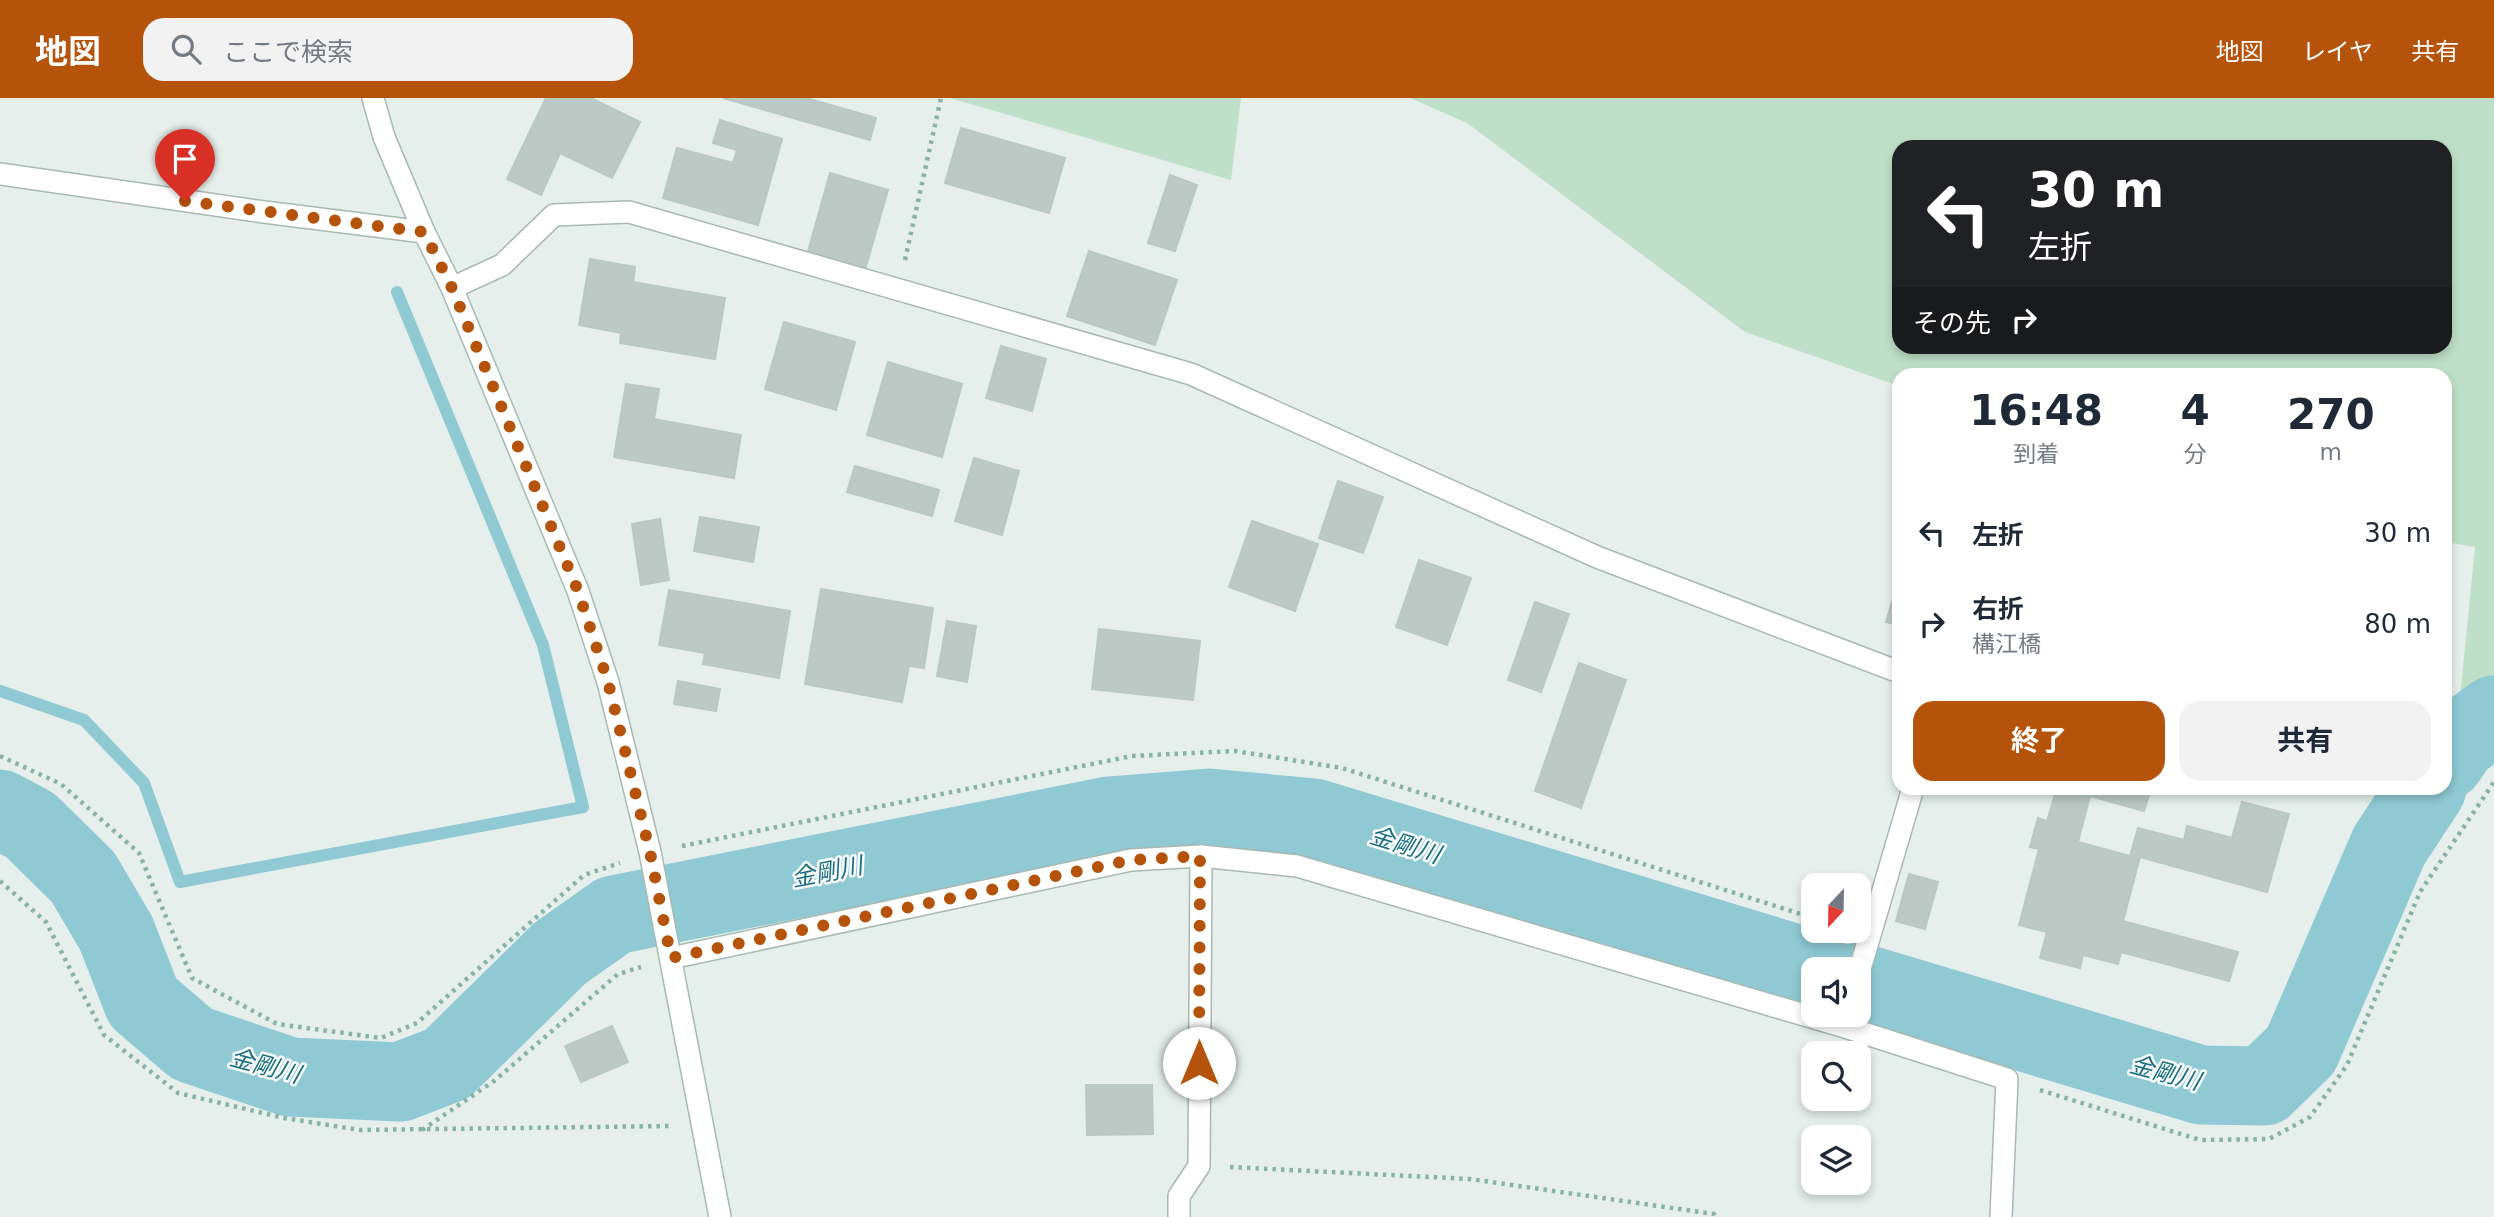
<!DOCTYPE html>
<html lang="ja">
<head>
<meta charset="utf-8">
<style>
	body { margin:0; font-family:"DejaVu Sans","Noto Sans JP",sans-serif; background:#f2f2f3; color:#1f2937; height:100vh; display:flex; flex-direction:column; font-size:26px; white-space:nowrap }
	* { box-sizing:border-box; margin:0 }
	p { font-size:23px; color:#747a83 }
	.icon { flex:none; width:38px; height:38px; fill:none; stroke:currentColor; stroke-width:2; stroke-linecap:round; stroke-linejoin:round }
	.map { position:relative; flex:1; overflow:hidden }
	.drawer { position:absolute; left:1892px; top:270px; width:560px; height:427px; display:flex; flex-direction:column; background:#fff; border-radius:21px; box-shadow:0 4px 10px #0003 }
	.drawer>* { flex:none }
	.hud { position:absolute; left:1892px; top:42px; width:560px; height:214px; border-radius:21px; box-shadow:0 4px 10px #0003; background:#202124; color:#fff; overflow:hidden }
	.needle { width:46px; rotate:202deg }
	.controls { position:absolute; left:1801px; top:775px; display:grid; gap:14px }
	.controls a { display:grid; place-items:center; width:70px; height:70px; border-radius:14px; background:#fff; box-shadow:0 4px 10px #0003; font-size:35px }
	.pin { position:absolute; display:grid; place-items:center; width:60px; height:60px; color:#fff; margin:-72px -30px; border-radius:50% 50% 50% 0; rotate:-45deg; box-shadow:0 0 7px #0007 }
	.pin .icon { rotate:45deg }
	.me { position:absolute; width:77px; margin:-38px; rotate:0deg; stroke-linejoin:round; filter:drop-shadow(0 0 5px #0008) }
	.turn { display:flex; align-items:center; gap:24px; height:147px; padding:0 21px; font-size:32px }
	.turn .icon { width:91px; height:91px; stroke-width:2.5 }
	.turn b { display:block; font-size:49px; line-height:60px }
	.then { display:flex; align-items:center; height:66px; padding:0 21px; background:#0003; gap:14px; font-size:26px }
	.eta { display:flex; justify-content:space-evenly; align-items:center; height:119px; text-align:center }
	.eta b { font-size:42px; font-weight:700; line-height:49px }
	.cta { display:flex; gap:14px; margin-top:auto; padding:14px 21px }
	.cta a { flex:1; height:80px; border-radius:21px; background:#b45309; color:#fff; font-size:28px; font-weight:700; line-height:80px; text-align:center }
	.cta a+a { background:#f2f2f3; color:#1f2937 }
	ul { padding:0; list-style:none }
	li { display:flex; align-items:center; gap:21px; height:91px; padding:0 21px }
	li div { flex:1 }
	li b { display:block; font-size:26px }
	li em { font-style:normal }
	header { display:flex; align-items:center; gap:42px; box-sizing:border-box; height:98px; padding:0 35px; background:#b45309; color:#fff }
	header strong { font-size:33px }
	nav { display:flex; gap:38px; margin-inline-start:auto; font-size:24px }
	.search { width:490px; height:63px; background:#f2f2f3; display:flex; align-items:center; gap:18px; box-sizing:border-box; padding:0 24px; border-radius:21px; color:#747a83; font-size:26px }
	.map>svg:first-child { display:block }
	.green { fill:#bfe0c8; fill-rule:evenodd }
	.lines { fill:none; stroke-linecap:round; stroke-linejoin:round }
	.stream { stroke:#8ec9d4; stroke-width:12 }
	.river { stroke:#8ec9d4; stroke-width:79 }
	.building { fill:#bbcac4; stroke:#b8c9c2; stroke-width:2 }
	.street-casing { stroke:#a8b8b2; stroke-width:24 }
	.secondary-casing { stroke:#a4bbb3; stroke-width:24 }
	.path { stroke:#86b3a5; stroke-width:4.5; stroke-dasharray:3.5 5; stroke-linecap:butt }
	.street { stroke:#fff; stroke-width:21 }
	.secondary { stroke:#fff; stroke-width:21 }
	.route { stroke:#b45309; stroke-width:12; stroke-dasharray:0 21.6 }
	.labels { text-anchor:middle; stroke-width:5; stroke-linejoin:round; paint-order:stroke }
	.water-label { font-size:24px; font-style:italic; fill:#1c6f80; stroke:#f7fbf9 }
</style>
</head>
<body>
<header>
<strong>地図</strong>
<div class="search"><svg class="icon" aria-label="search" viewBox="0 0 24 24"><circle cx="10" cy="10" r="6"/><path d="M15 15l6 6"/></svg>ここで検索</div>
<nav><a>地図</a><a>レイヤ</a><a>共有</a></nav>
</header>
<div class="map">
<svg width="2494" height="1119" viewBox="0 0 2494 1119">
	<rect width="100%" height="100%" fill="#e6efeb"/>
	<!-- green -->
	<g class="green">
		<path d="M950,0h291l-10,82z"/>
		<path d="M1410,0h1084v581l-34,18 15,-150 -30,-5v-168h-546v12l-154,-54 -278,-209zM1899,49h546v199h-546z"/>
	</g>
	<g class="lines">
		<!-- stream -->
		<path class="stream" d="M0,593l84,29 60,63 36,99 403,-75 -40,-162 -146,-353"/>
		<!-- river -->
		<g class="river">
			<path d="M2445,663l13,-19 36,-27"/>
			<path d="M0,711l30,16 53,52 33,56 27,69 49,42 98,33 110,5 47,-18 113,-111 54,-38 495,-99 100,-8 105,10 502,152"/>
			<path d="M1858,884l343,103 63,1 37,-36 88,-204 38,-58"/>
		</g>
	</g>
	<!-- building -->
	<g class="building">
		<path d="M546,0h45l49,24 -28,56 -52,-25 -19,42 -34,-16z"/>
		<path d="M723,0h83l70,20 -6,22z"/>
		<path d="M720,22l62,19 -24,86 -95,-27 14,-50 56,15 4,-13 -24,-7z"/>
		<path d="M961,30l104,30 -16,55 -104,-30z"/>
		<path d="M830,75l58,17 -23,80 -58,-15z"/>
		<path d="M1170,77l27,10 -22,66 -27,-8z"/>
		<path d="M1089,153l88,29 -22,65 -88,-29z"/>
		<path d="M590,161l45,8 -2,15 92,16 -10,61 -95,-16 1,-10 -42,-8z"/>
		<path d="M784,224l71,20 -19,68 -71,-21z"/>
		<path d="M1001,248l45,13 -14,52 -46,-13z"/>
		<path d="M888,264l74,22 -20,73 -75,-22z"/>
		<path d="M626,286l33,5 -5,30 87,16 -7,43 -120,-21z"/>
		<path d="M974,360l45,13 -17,64 -47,-14z"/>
		<path d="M855,368l84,24 -7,26 -85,-24z"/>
		<path d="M1338,383l45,16 -20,56 -44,-15z"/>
		<path d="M700,419l59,10 -6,35 -59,-11z"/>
		<path d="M660,421l9,61 -28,5 -9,-61z"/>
		<path d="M1252,423l66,23 -23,67 -66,-24z"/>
		<path d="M1419,462l52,18 -24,67 -51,-18z"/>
		<path d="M1896,490l3,1v36l-13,-3z"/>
		<path d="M821,491l112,19 -9,60 -15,-2 -7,36 -97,-18z"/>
		<path d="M669,492l121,21 -11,67 -76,-14 2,-11 -46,-8z"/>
		<path d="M1535,504l34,12 -28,78 -33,-12z"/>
		<path d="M947,523l29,5 -9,56 -30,-6z"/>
		<path d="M1099,531l101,12 -7,59 -101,-11z"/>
		<path d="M1579,565l47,17 -45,128 -46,-17z"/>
		<path d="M678,583l42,8 -4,22 -42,-7z"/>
		<path d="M2057,690h94l-7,23 -54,-15 -12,46 52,14 8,-28 46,12 3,-14 45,12 10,-36 47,12 -22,78 -127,-35 -17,64 115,31 -9,29 -108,-29 -3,12 -35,-9 -3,13 -40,-10 7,-26 -28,-7 20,-76 -9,-2 8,-29 9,3z"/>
		<path d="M1909,776l29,8 -13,47 -29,-8z"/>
		<path d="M612,928l16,36 -47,20 -16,-36z"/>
		<path d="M1086,987h66l1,49 -66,1z"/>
	</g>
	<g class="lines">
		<defs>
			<g id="street">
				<path d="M0,76l264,38 160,20"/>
				<path d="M452,190l50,-23 52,-50 75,-3 562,162 406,183 302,115"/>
				<path d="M671,860l460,-98 70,-4 96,10 548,161 162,52 -6,138"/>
				<path d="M1858,878l55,-188"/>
				<path d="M1179,1119v-21l20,-30 2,-310"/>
			</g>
			<path id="secondary" d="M373,0l11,39 40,95 28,56 126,303 30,91 42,170 70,365"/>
		</defs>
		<!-- street casing -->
		<use href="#street" class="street-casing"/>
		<!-- secondary casing -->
		<use href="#secondary" class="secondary-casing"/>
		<!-- path -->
		<g class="path">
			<path d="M905,162l36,-162"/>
			<path d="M0,658l61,28 78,69 53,125 85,46 104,14 36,-15 167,-148 36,-12"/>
			<path d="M682,748l450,-90 103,-5 107,17 471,150"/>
			<path d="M0,783l46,41 58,113 74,58 106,25 76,12 310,-4"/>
			<path d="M2040,992l160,50 69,-1 41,-22 37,-52 73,-173 74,-110"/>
			<path d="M422,1032l72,-49 124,-107 23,-7"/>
			<path d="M1230,1069l240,12 244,35v3"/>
		</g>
		<!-- street -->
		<use href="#street" class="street"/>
		<!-- secondary -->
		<use href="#secondary" class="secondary"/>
	</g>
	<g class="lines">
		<!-- route -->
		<path class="route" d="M185,103l239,31 28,56 126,303 30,91 42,170 21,106 460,-98 69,-4 -1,207"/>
	</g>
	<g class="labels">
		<!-- water labels -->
		<g class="water-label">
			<text transform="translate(1405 747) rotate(17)" y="8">金剛川</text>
			<text transform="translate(827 774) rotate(-11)" y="8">金剛川</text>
			<text transform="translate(265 968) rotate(15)" y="8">金剛川</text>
			<text transform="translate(2165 975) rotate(15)" y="8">金剛川</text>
		</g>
	</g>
</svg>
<div class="controls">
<a><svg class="needle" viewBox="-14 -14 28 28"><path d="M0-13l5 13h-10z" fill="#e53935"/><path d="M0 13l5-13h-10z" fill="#747a83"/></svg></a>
<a><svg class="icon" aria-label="sound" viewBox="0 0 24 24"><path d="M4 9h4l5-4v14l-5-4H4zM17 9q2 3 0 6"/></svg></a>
<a><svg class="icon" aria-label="search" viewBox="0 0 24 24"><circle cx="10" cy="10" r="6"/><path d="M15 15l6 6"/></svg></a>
<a><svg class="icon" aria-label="layers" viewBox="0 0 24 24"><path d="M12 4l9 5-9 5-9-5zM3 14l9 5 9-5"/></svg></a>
</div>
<div class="pin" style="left:185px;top:103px;background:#d93025"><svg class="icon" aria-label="arrive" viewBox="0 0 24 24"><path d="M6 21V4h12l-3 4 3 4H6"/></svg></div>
<svg class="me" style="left:1199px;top:965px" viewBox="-20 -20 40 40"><circle r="19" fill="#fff"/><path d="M0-13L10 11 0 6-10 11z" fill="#b45309"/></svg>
<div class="hud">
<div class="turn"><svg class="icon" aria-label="left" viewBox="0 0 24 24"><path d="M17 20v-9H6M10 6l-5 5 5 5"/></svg><div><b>30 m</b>左折</div></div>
<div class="then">その先<svg class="icon" aria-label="right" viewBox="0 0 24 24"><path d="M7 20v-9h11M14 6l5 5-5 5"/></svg></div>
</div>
<section class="drawer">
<div class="eta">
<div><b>16:48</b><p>到着</p></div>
<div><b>4</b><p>分</p></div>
<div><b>270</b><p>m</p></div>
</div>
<ul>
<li><svg class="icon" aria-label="left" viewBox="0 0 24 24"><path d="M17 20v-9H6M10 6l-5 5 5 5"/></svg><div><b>左折</b></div><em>30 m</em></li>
<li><svg class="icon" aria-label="right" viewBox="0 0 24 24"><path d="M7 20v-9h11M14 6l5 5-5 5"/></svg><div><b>右折</b><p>構江橋</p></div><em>80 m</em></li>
</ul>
<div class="cta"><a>終了</a><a>共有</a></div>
</section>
</div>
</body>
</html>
